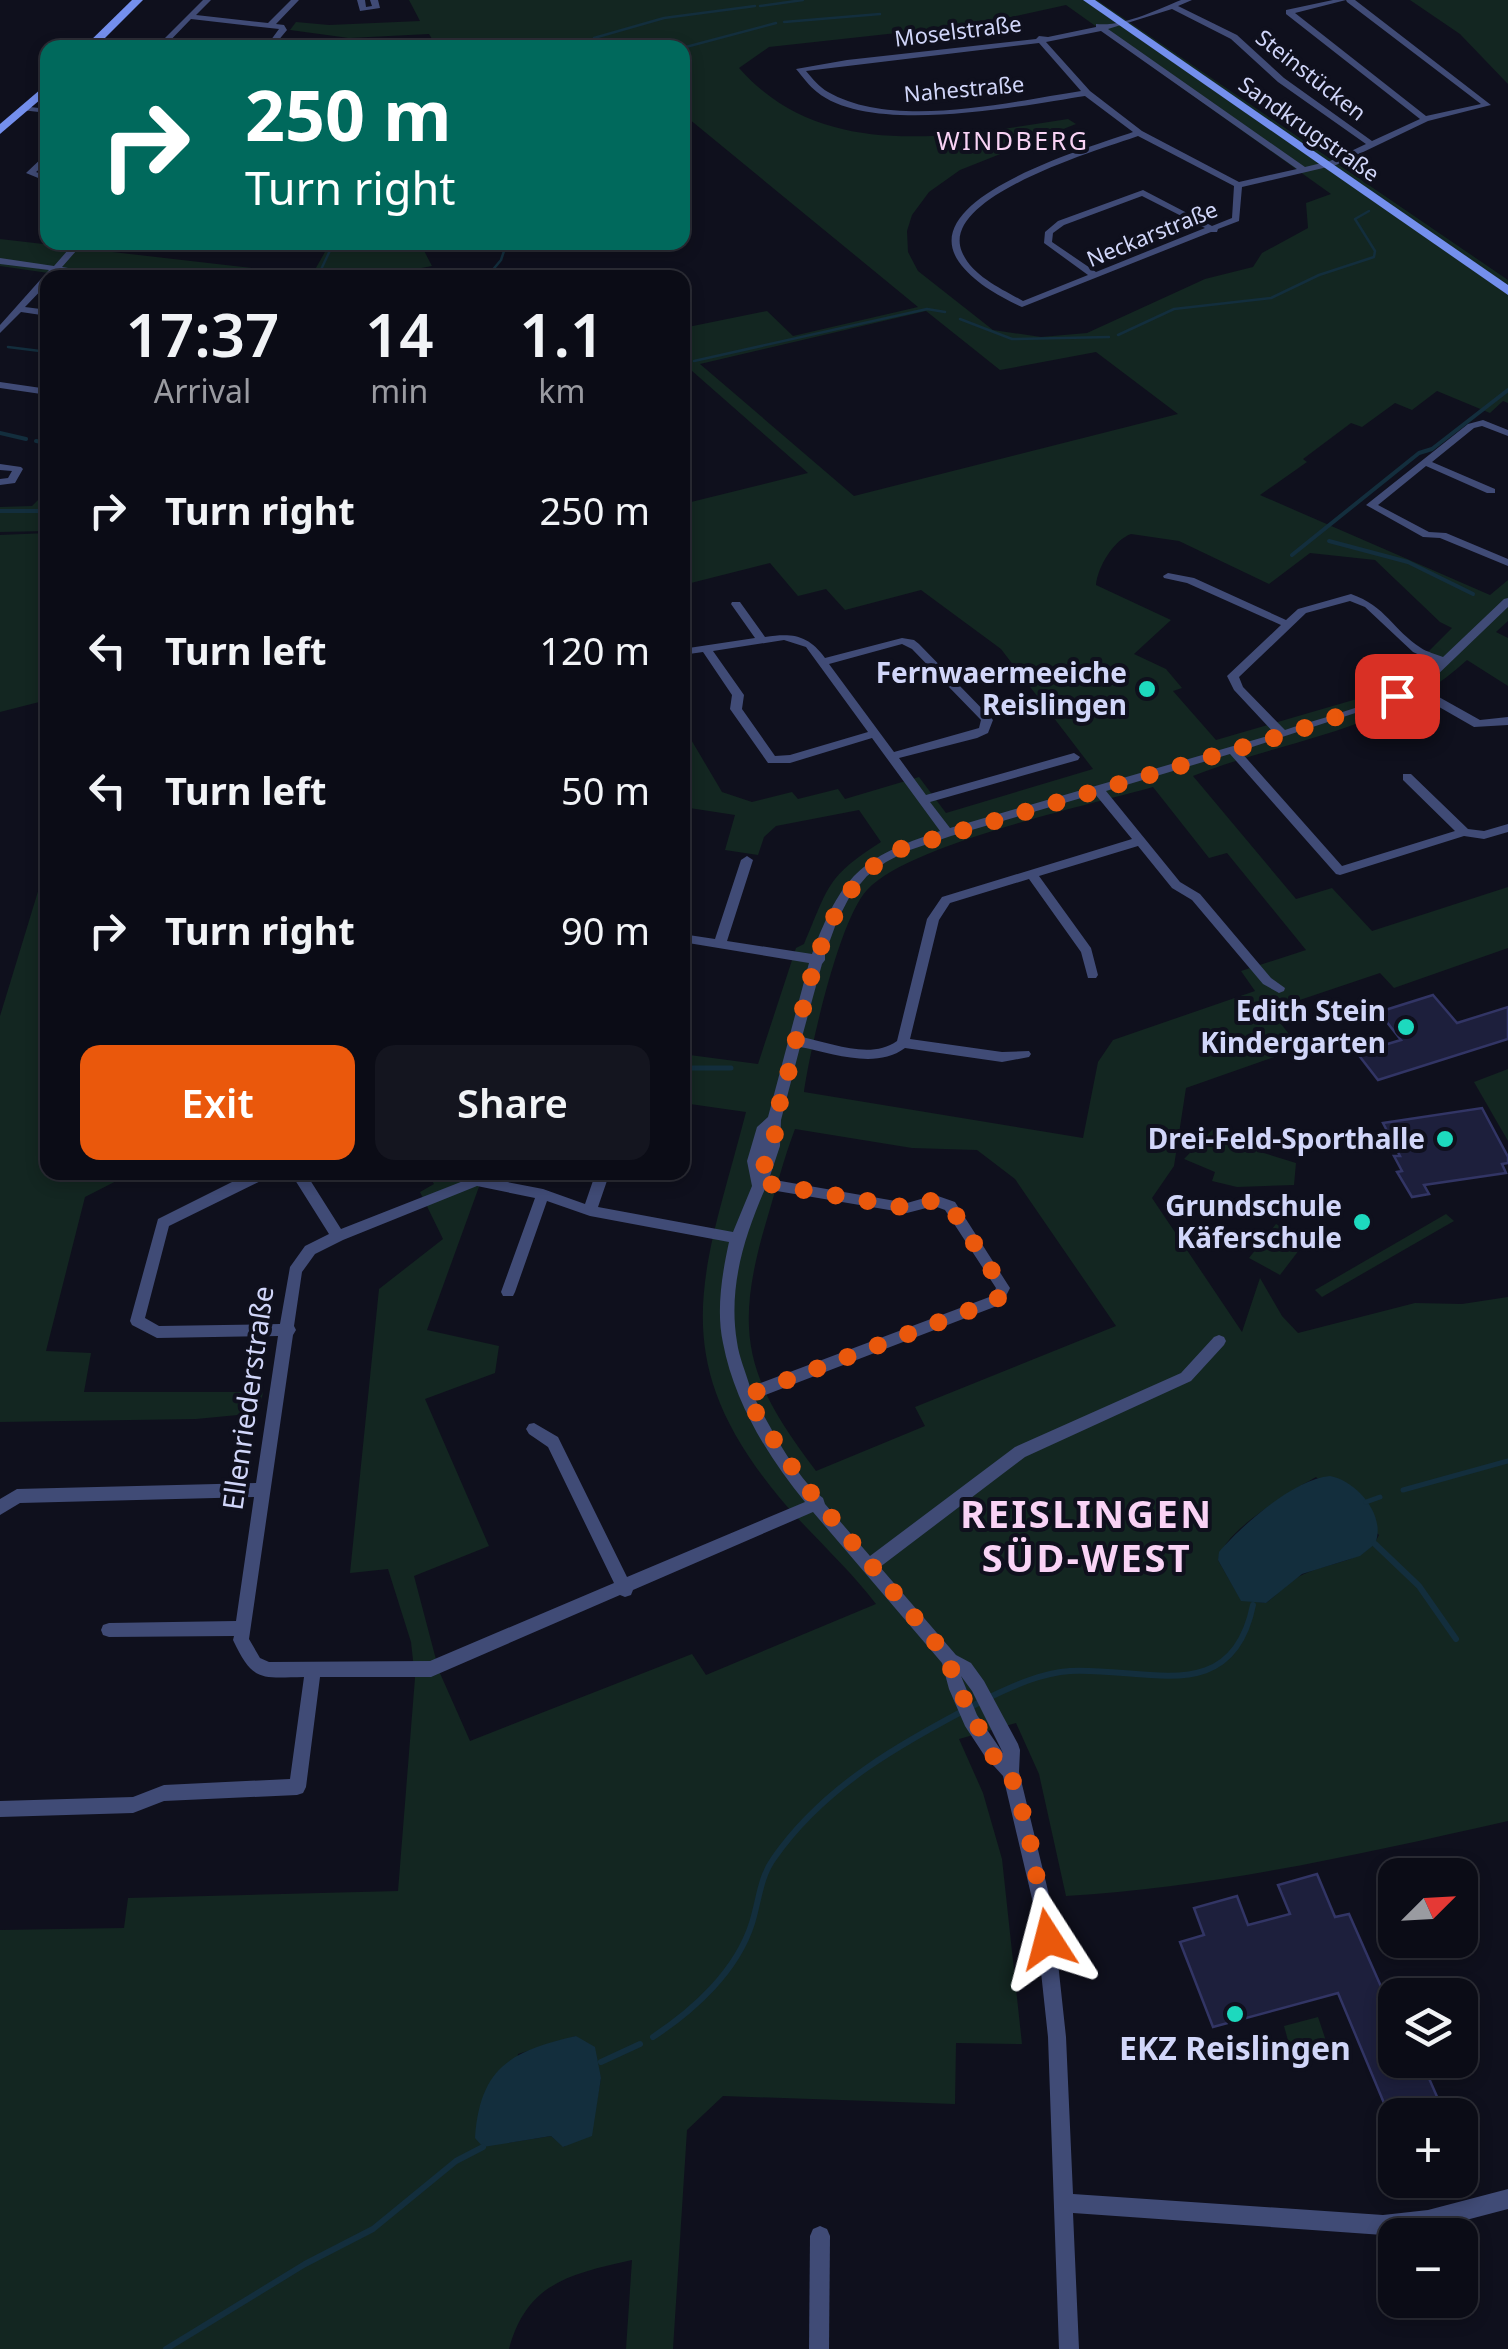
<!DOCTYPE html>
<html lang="en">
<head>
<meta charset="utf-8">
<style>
	body { margin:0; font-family:"Noto Sans",sans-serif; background:#14151f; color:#f1f3f6; height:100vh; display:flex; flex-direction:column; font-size:38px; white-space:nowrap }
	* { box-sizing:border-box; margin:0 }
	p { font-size:32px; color:#9a9ba1 }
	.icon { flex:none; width:55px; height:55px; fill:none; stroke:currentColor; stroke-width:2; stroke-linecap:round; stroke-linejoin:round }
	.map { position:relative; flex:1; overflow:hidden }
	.drawer { position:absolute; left:40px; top:270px; width:650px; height:910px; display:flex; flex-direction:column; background:#0b0c16; border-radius:20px; box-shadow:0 5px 15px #0003,0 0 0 2px #2b2c35 }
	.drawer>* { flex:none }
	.banner { position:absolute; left:40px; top:40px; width:650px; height:210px; border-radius:20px; box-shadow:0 5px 15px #0003,0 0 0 2px #2b2c35; background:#00695c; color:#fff; overflow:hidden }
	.needle { width:65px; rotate:66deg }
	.controls { position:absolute; left:1378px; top:1858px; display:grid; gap:20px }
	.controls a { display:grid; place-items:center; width:100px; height:100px; border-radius:20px; background:#0b0c16; box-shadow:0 5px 15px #0003,0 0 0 2px #2b2c35; font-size:50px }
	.pin { position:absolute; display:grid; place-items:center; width:85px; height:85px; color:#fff; margin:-42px; border-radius:20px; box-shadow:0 5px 15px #0006 }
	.me { position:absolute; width:110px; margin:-55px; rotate:351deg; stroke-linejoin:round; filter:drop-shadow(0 0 8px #0008) }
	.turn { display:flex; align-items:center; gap:35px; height:210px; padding:0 40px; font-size:45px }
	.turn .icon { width:130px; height:130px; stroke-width:2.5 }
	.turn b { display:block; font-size:70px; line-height:85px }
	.eta { display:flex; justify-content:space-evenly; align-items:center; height:170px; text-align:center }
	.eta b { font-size:60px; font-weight:600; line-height:70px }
	.primary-button { display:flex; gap:20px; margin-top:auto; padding:20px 40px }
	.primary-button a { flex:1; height:115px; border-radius:20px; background:#ea580c; color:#fff; font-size:40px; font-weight:600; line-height:115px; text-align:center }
	.primary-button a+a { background:#14151f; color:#f1f3f6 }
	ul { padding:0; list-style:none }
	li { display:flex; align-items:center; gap:30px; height:140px; padding:0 40px }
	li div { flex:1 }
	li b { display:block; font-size:38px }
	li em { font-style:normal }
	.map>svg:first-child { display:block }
	.green { fill:#132621; fill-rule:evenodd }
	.water { fill:#132e3d }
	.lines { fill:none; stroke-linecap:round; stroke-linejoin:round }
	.stream-far3 { stroke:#132e3d; stroke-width:2.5 }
	.stream-far2 { stroke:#132e3d; stroke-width:4 }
	.stream-far1 { stroke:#132e3d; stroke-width:5 }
	.stream { stroke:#132e3d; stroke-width:6 }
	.building { fill:#1d1f3c; stroke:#323565; stroke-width:2.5 }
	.street { fill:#404b76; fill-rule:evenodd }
	.secondary { fill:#748fed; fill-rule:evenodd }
	.route { stroke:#ea580c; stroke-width:18; stroke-dasharray:0 32.4 }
	.poi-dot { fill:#1dd9be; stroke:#0f101d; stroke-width:4 }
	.labels { text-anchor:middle; stroke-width:8; stroke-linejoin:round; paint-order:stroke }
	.far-street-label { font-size:22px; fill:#d1d6f9; stroke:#0f101d }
	.far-neighbourhood-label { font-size:25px; letter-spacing:2.5px; fill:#f9d3f5; stroke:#0f101d }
	.poi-label { font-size:28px; font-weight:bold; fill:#d1d6f9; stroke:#0f101d; text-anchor:end }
	.street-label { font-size:28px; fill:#d1d6f9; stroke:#0f101d }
	.near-poi-label { font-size:32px; font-weight:bold; fill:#d1d6f9; stroke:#0f101d }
	.district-label { font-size:38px; font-weight:bold; letter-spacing:2.5px; fill:#f9d3f5; stroke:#0f101d }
</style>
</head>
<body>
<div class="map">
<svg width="1508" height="2349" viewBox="0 0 1508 2349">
	<rect width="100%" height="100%" fill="#0f101d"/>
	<!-- green -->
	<g class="green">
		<path d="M409,0h688l411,280v123l-5,-2 -13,12 -53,-22 -25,19 -17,-7 -33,24 -11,-4 -48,36 4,3 -47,33 230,100 18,-15v41l-12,11 12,6v48l-41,-26c-76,71 -181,79 -274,116l103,123 36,-11 40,43 136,-44v61l-114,40 -14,-15 -110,37 30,38 -114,40 -12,78 -22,32 90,134 18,-54 22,38 16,17 117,-30 47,1 46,-7v524c-146,33 -292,66 -442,75l-27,-122 -23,-51 -57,16 24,54 19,66 20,185 -66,-1 -1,61 -232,-8 -36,34 -14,219h-47l6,-89c-61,14 -105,22 -123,89h-509v-419l124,-2 4,-30 270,-7 17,-213 -4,-36 -23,-73 -38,4 29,-284 64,-50 -23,-47 14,-8 -7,-11h57l-57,157 72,16 -4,27 -70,26 64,147 -75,30 25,95 31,70 222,-87 14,21 170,-71c-29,-38 -66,-70 -97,-107 -118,-143 -74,-226 -33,-385l-63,-9 -1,-49 76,10 38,-116 8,-4c25,-58 22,-67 77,-102l-22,-32 -83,16 -12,11 -6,18 -33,-5 10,-35 -52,-8v-81l39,66 30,10 40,-10 6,7 40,-10 7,10 74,-22 27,36 147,-44 -92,-120 -80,-59 -76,20 -19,-21 -28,7 -28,-33 -87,22v-81l125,-31 -125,-110v-35l84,-17 26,25 125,-29 -235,-193 -1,-66 -85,-1 -8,-5 -9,6 -143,-1 -8,-13 -80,4 -59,-8 6,-8 33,3 91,-4zM1066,5l265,189 -25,9 2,25 -46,25 -9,14 -48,12 -118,54 -46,4 -48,-7 -75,-59 -10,-19 -1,-21 5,-16 17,-23 31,-22 116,-46 -8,-5c-113,17 -244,45 -329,-51l30,-21 210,-23zM926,311l74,59 96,-18 82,62 -324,82 -154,-132zM1131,534l48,7 90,43 41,-31 65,7 65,62 12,6 -49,49 -29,17 -158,46 -43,-49 9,-3 -16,-19 -32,-15 37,-34 -75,-35c2,-19 18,-45 35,-51zM1153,787l56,71 18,-5 79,97 -65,21 14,20 -142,49 -15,22 -15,76 -279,-46c6,-43 35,-172 63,-202 42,-46 219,-84 286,-103zM795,1129l117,19 65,2 38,29 101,147 -201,81 10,19 -109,45c-71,-94 -83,-138 -49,-252 9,-30 17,-61 28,-90zM1316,1477l63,58c-12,27 -49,27 -75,39 -14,6 -26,20 -38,29l-25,-3 -23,-40c5,-29 73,-69 98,-83zM576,2036l25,42 -7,39 -30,30 -13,-11 -45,7 12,-89z"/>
		<path d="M1410,0h98v84l-48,-50z"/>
		<path d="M0,239l312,36 18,-32h90l12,23 -64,12h-285l-83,-12z"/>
		<path d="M47,491v40l-47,1v-25l32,-1z"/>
		<path d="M48,533l-1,167 -47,12v-177z"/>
		<path d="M47,862l1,310 84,1 -47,24 -39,154 45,2 -7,39h179l-4,21 -63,6 -196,3v-406z"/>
		<path d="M1508,1069v72l-34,-59z"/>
		<path d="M1215,1127l29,16v4l52,16 -2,22 -57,2 -25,-6 3,-9 -31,-13z"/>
		<path d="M1446,1214l8,7 -132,76 -7,-7z"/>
		<path d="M1276,1224l30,17 -26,34 -31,-17z"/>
		<path d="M1318,2017l12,36 -36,9 -10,-36z"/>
	</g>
	<!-- water -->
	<g class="water">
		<path d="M1330,1476c27,5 57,40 45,68l-15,12 -58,18 -36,29 -25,-2 -23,-41 1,-8c23,-27 75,-73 111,-76z"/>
		<path d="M576,2036l19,11 6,31 -9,58 -29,11 -12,-11 -68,11 -8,-9c5,-70 35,-87 101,-102z"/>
	</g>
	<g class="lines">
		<!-- stream-far3 -->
		<g class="stream-far3">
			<path d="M760,6l43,-6"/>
			<path d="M784,22l96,-8"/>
			<path d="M594,38l70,-20 91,-12"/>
			<path d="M577,48l12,-8"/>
			<path d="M682,48l94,-25"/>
			<path d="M317,278l17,-36"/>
			<path d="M486,278l15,-18 6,-18"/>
			<path d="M960,319l52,20 97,-2"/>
			<path d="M1118,335l56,-26 97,-11 48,-23 55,-18 1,-6 -20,-32 14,-8"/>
			<path d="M8,347l40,5"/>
			<path d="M694,361l233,-52 18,3"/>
		</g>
		<!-- stream-far2 -->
		<g class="stream-far2">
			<path d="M0,433l26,6"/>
			<path d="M36,441l12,2"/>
			<path d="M0,511h48"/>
			<path d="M1329,541l79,21 65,32"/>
			<path d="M1292,555l127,-102 13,-4 76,-59"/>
		</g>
		<!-- stream-far1 -->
		<g class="stream-far1">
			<path d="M682,1068h49"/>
			<path d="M1403,1490l105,-29"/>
			<path d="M1366,1502l14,-5"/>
		</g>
		<!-- stream -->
		<g class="stream">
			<path d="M1375,1544l44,42 37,53"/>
			<path d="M990,1697c25,-12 52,-24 80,-26 77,-4 162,37 183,-66"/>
			<path d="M653,2037c41,-27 84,-66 99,-114 7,-22 8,-46 22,-65 51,-73 129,-116 206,-156"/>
			<path d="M601,2062l39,-18"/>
			<path d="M166,2349l139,-85 68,-35 83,-68 27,-14"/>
		</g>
	</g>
	<!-- building -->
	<g class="building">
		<path d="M1433,995l24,28 51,-16v32l-130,41 -21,-27 44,-13 -22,-28z"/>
		<path d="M1482,1108l26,49v6l-6,1 4,9 -82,12 5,9 -17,3 -15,-25 5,-1 -8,-15h6l-17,-33z"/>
		<path d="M1317,1874l18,43 14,-3 34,77 7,-2 5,12v59h26l24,55h-56l-51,-122 -125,34 -33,-85 24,-7 -10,-27 43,-12 11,29 42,-11 -12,-29z"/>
	</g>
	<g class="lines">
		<!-- street -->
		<g class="street">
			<path d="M203,0h8l-15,15 72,8 23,-23h8l-23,24 8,1 3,5 -15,18h-7l14,-19 -88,-10 -28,29h-8z"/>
			<path d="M357,0h8l1,7 6,-1 -2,-6h8l2,8 -20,3z"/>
			<path d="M1181,0h11l-14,6 59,29 47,43 88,63 48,-22 -134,-105v-4l47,-10h22l136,105 -63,16 -92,44 -94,22 -3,34 -21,8 -1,3h-6l-189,75c-22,-10 -49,-25 -63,-45 -46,-65 135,-116 174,-130l-48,-36c-65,10 -214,40 -268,-4 -8,-6 -14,-15 -21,-23l51,-9 189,-21 3,-3 9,1 48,-10v-3c27,3 60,-14 85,-24zM1346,0l1,2 134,102 -55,12 -131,-103zM1172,9l59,30 47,43 88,62 -36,17 -25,6 -197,-138zM1101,31l196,138 -58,13 -97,-51 -52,-40 -44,-49zM1039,43l42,48c-72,11 -187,39 -253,1 -9,-5 -16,-14 -22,-21zM1138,136l96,50 -2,32 -20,8 -69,-36 -85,31 -13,11 -1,11 44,32 -65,26c-21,-12 -51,-25 -61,-49 -24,-56 140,-103 176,-116zM1142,196l63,32 -109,44 -44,-30 1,-9 11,-8z"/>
			<path d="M21,106l27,3v4l-27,-3z"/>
			<path d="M45,155h3v7l-12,10 12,5v5l-22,-9z"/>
			<path d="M75,242h9l-22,25 68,11h-27l-45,-7 -5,7h-5v5l-23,24 23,3v6l-27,-4 -21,21v-8l49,-55 -49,-6v-6l54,8z"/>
			<path d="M215,242h25l25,4 3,-4h9l-10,10z"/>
			<path d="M0,382l48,7v6l-48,-7z"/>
			<path d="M1483,420l25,10v6l-26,-10 -8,2 -42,34 63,27v4h-8l-61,-27 -48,39 51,27 17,1 62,26v7l-68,-28 -17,-1 -57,-32 102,-81z"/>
			<path d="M0,464l21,3 2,2 -8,14 -15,2v-6l8,-1 4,-7 -12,-1z"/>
			<path d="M1168,573l26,5 92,42 12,-11 53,-15c35,12 42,36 70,54 6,4 15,6 22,9l61,-58 4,-1v9l-76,73 -11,7 59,33 28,-3v8l-34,2 -61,-35 -12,6 -161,53 102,115 113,-35 -52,-51v-6h8l57,55 16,2 24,-7v8l-24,7 -20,-3 -124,39 -4,-1 -106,-120 -124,37 74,91 20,12 71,84 14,10 -1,3 -5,2 -16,-9 -71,-84 -20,-12 -34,-42 -99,30 52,72 7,27 -2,3h-8l-7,-26 -52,-73 -79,24 -11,17 -29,119 92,13 27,-1 2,3 -2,3 -27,5 -97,-14c-30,22 -72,5 -105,-1l-19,73 -1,26 -11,33 138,24 28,-8 20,7 55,86 -8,16 -247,95c15,28 43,82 68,99l2,6 45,52 145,-109 166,-74 33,-36 5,-2 5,2 2,4 -2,4 -33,36 -166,76 -145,110 76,88 15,8 13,18 34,63 2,6 -1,22 33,135 14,130 7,157 310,21 45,-5 80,-21v20l-80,21 -45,5 -310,-22 6,136h-20l-11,-312 -14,-130 -31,-131 -19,-21 -19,-29 -16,-37 -7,-26 -129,-151 -180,78 -2,5 -6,2 -5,-2 -189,82h-111l-14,110 -3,6 -6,2 -133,6 -31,12 -133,4v-16l133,-4 31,-12 126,-6 14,-102c-44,1 -51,5 -71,-37l1,-4 -125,1 -6,-2 -2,-5 2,-5 6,-2 127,-2 18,-124 -234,6 -20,12v-16l17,-10 239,-6 22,-147 -121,2 -25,-13 -2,-4 28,-102 94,-47h21l-2,4 -102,50 -24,92 14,8 121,-2 10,-57 15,-21 24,-12 -39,-62h15l36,57 135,-53 67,13 42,15 11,-32h14l-12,35 135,25 19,-46 -5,-25 10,-34 11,-10 41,-154 -127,-21v-8l33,5 26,-79 6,-4 6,4 -26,81 85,13c30,-79 48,-96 128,-123l-68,-93 -82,25h-22l-38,-54 2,-14 -29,-43 -21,3v-6l73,-11 -24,-34 1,-2h8l25,35c28,-4 43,-2 60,21l77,-20 12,2 5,4 74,76 -5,13 -11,5 -78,20 27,37 148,-42 6,4 -2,3 -148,42 20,26 325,-94 -41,-44 -7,-14 54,-51 -94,-42 -23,-5 -1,-2zM1350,601l15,6 48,45 24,11c-40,38 -101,50 -152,67l-42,-43 -4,-10 67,-64zM784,640l22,7 62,85 -78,23 -15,1 -33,-47 2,-14 -31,-44zM902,644l10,5 69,71 -2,8 -85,24 -65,-88zM1095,794l37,45 -190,58 -15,22 -30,122c-26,19 -66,2 -95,-4l20,-73 3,-4v-6l12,-33 13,-25 17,-20 19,-14 21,-11 44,-15zM477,1186l58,12 -34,94 2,4h10l2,-4 32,-91 43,15 139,26c-7,32 -13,69 -6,101 11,58 44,113 82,159l-178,75 -69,-140 -24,-14 -5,1 -3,5 3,5 19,13 66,136 -184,78 -161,1 -9,-4 -11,-19 44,-304 3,-5 -2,-4 8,-54 13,-18 28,-14zM765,1189l142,24 27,-7 11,4 51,78 -4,8 -242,91c-4,-14 -11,-30 -13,-45 -9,-54 7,-105 28,-153zM961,1676l11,15 31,62 -26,-38z"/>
			<path d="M820,2226l7,3 3,7 -1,113h-20l1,-113 3,-7z"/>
		</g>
		<!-- secondary -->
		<g class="secondary">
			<path d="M132,0h11l-48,48h-12z"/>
			<path d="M1083,0h12l413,285v10z"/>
			<path d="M48,83v10l-48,41v-10z"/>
		</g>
	</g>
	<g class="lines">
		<!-- route -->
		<path class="route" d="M1048,1939l-20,-109 -18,-58 -16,-15 -42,-81 -2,-16 -148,-178 -57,-86 252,-96 6,-12 -53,-82 -16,-6 -26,8 -150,-26 17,-45 -1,-17c34,-91 29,-217 123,-270l387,-115 113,-39"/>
	</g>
	<!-- markers -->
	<g class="poi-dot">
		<circle cx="1147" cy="689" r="10"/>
		<circle cx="1406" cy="1027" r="10"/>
		<circle cx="1445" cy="1139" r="10"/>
		<circle cx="1362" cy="1222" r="10"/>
		<circle cx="1235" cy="2014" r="10"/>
	</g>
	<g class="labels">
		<!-- far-street labels -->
		<g class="far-street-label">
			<text transform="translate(958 31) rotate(-7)" y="8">Moselstraße</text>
			<text transform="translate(1311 75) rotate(38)" y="8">Steinstücken</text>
			<text transform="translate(964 89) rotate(-5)" y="8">Nahestraße</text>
			<text transform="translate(1309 129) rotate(35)" y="8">Sandkrugstraße</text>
			<text transform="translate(1152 234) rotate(-22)" y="8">Neckarstraße</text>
		</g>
		<!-- far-neighbourhood labels -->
		<g class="far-neighbourhood-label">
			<text x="1013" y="150">WINDBERG</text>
		</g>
		<!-- poi labels -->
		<g class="poi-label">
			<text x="1127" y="683">Fernwaermeeiche<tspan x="1127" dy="32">Reislingen</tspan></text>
			<text x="1386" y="1021">Edith Stein<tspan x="1386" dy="32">Kindergarten</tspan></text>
			<text x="1425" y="1149">Drei-Feld-Sporthalle</text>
			<text x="1342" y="1216">Grundschule<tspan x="1342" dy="32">Käferschule</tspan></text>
		</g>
		<!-- street labels -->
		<g class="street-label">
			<text transform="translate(248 1398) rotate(-82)" y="10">Ellenriederstraße</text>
		</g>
		<!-- near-poi labels -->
		<g class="near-poi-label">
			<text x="1235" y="2060">EKZ Reislingen</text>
		</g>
		<!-- district labels -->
		<g class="district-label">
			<text x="1087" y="1528">REISLINGEN<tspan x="1087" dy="44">SÜD-WEST</tspan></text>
		</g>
	</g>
</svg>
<div class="controls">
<a><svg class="needle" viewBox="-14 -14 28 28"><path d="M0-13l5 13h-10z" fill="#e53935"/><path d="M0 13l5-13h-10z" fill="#9a9ba1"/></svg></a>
<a><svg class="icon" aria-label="layers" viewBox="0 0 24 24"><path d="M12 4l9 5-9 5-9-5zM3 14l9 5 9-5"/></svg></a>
<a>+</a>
<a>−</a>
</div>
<div class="pin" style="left:1397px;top:696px;background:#d93025"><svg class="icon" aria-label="arrive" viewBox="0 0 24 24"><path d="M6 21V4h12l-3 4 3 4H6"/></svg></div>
<svg class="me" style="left:1048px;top:1939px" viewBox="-20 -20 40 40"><path d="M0-17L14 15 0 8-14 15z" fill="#ea580c" stroke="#fff" stroke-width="4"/></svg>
<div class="banner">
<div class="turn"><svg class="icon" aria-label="right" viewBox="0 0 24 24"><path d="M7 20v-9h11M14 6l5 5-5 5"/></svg><div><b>250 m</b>Turn right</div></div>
</div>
<section class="drawer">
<div class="eta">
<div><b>17:37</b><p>Arrival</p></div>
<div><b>14</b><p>min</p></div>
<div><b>1.1</b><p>km</p></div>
</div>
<ul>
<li><svg class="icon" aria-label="right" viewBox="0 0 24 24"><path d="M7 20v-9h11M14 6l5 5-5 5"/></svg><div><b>Turn right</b></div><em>250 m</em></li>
<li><svg class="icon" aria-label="left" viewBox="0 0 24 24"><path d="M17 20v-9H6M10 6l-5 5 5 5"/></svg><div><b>Turn left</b></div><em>120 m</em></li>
<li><svg class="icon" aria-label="left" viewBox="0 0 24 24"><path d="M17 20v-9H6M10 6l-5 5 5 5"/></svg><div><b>Turn left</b></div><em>50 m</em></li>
<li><svg class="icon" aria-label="right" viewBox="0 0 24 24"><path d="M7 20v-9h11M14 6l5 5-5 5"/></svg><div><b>Turn right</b></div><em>90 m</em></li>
</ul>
<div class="primary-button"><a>Exit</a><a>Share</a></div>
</section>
</div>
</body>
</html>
